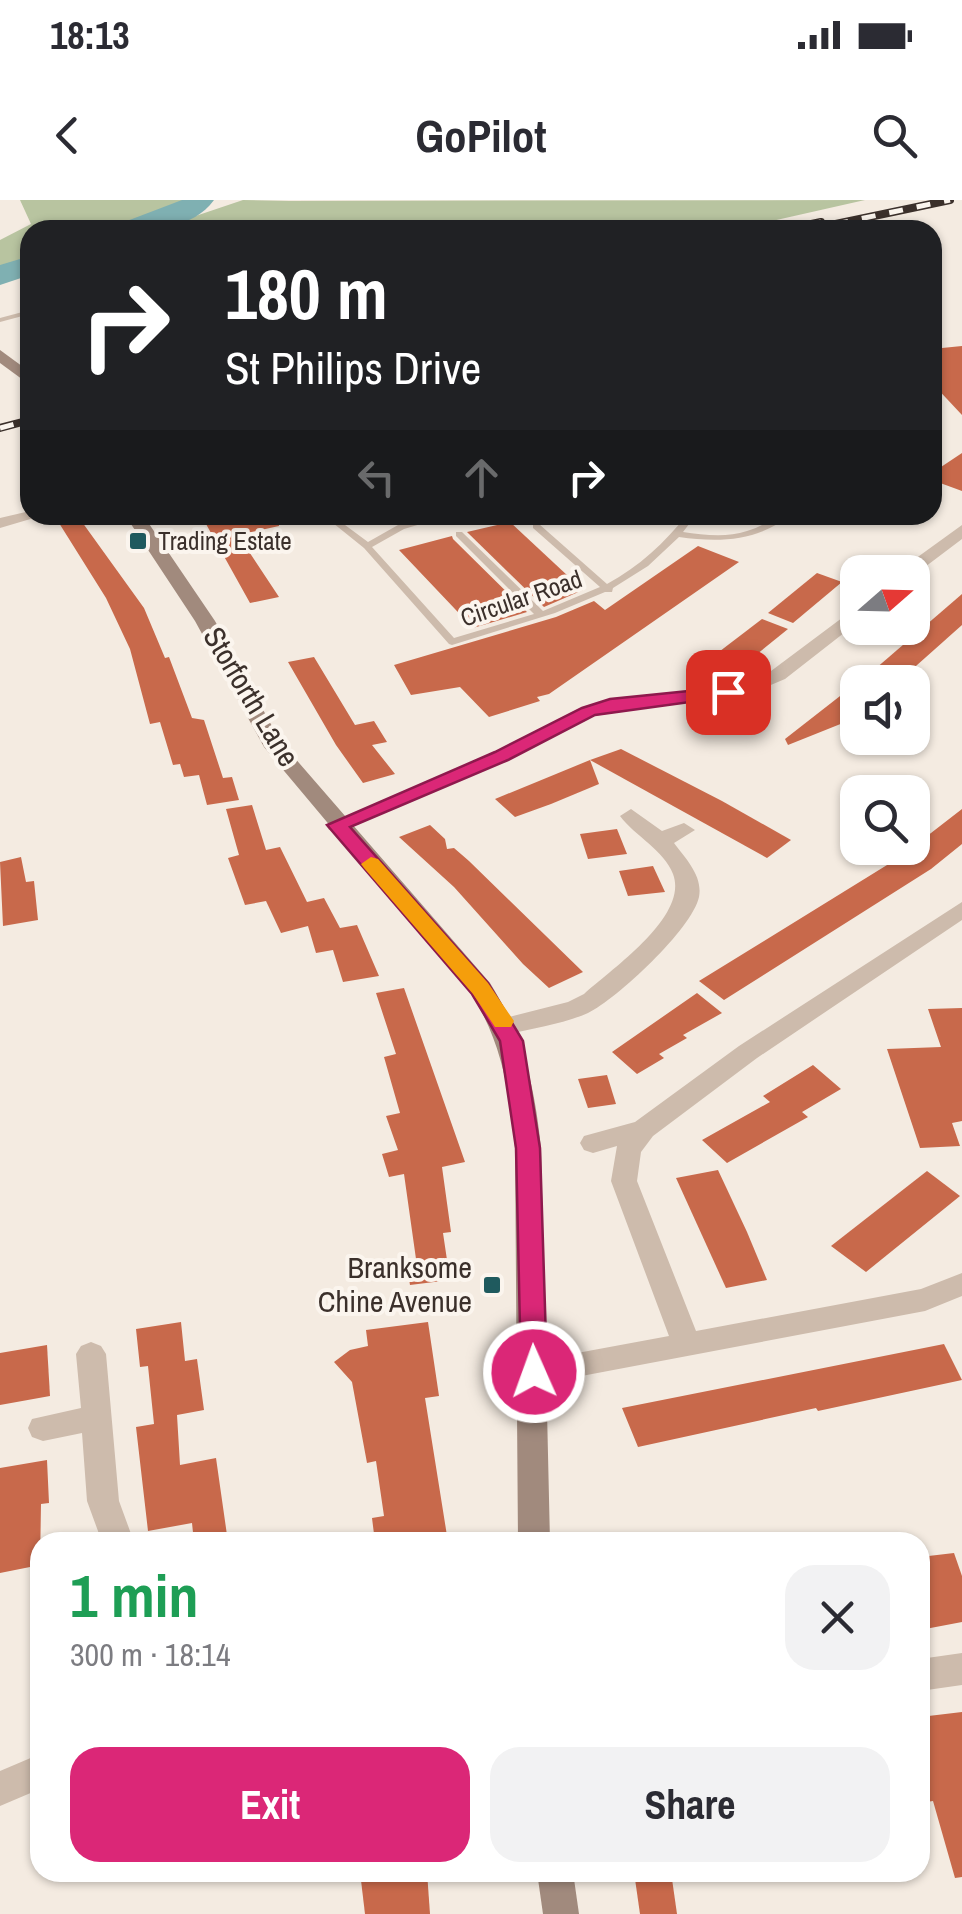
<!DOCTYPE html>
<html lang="en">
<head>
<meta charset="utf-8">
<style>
	body { margin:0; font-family:"Archivo Narrow",sans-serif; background:#f2f2f3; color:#2b2b33; height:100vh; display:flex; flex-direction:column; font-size:38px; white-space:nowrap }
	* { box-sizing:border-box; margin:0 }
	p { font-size:32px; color:#7c7c81 }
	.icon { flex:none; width:55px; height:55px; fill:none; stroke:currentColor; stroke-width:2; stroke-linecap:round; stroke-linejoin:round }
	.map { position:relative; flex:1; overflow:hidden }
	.side { position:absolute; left:30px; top:1332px; width:900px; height:350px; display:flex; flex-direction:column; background:#fff; border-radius:30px; box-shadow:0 2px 8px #0004 }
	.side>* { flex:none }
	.hud { position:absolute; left:20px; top:20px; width:922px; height:305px; border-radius:30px; box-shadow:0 2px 8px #0004; background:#202124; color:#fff; overflow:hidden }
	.needle { width:65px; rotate:70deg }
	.fabs { position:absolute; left:840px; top:355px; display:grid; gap:20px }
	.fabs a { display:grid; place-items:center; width:90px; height:90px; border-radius:20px; background:#fff; box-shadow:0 2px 8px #0004; font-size:50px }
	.pin { position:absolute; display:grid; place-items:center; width:85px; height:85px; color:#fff; margin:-42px; border-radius:20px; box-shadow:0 5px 15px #0006 }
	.me { position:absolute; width:110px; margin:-55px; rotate:358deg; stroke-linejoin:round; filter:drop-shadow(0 0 8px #0008) }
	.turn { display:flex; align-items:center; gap:35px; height:210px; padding:0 40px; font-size:45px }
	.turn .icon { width:130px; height:130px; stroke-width:2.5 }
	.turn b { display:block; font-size:70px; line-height:85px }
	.lanes { display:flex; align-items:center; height:95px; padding:0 40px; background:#0003; justify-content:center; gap:50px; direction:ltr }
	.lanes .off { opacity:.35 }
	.round { display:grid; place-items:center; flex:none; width:105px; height:105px; border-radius:30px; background:#f2f2f3 }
	.headline { display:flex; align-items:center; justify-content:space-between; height:170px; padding:0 40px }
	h1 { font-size:60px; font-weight:800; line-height:75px; color:#1e9e55 }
	.cta { display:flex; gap:20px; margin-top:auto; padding:20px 40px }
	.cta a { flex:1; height:115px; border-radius:30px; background:#db2777; color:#fff; font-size:40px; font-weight:800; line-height:115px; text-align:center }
	.cta a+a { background:#f2f2f3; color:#2b2b33 }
	.status { display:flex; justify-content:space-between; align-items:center; height:70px; padding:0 50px; background:#fff; direction:ltr }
	.status svg { height:28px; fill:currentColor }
	header { display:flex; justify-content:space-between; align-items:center; height:130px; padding:0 40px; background:#fff; font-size:45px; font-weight:800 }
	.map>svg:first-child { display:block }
	.green { fill:#b8c4a0 }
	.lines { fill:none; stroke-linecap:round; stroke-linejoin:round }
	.river { fill:#7fb0b2; fill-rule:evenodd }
	.building { fill:#c8694b }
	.lane { fill:#cdbbac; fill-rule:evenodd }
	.street { fill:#cdbbac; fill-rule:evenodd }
	.secondary { fill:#a18a7d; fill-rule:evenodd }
	.rail-casing { stroke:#3b302b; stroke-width:8 }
	.rail { stroke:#fbf5ee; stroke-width:5; stroke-dasharray:14; stroke-linecap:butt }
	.route { fill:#db2777; stroke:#8e194d; stroke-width:2.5 }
	.slow { fill:#f59e0b }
	.poi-dot { fill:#1f5a5e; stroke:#fbf5ee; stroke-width:4 }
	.labels { text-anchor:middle; stroke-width:8; stroke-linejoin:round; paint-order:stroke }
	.far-poi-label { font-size:25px; fill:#3b302b; stroke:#fbf5ee; text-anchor:start }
	.far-street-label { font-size:25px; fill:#3b302b; stroke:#fbf5ee }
	.street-label { font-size:30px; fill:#3b302b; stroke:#fbf5ee }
	.poi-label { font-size:30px; fill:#3b302b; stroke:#fbf5ee; text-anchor:end }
</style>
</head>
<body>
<div class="status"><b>18:13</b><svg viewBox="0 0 49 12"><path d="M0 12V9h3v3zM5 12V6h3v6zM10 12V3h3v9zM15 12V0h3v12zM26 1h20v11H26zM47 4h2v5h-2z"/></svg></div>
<header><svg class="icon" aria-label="back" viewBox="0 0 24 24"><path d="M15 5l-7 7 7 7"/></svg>GoPilot<svg class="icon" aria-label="search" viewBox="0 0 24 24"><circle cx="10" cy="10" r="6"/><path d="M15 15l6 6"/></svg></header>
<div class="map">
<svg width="962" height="1714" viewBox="0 0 962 1714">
	<rect width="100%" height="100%" fill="#f4ebe1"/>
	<!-- green -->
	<g class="green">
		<path d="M20,0h164l-78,30h-76v28l-30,10v-28l31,-16z"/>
		<path d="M243,0l46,1 576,-1 -133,30h-578z"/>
	</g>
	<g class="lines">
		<!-- river -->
		<g class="river">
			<path d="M182,0h32c-23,31 -64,30 -99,30l4,-6z"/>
			<path d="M30,56v19l-30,10v-20z"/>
		</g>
	</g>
	<!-- building -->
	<g class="building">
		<path d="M962,146v69l-30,-32v-34z"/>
		<path d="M962,253v38l-30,-11v-7z"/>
		<path d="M54,315h23l67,93 21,50 4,-1 23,61 12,2 19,58 9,-1 7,23 -32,5 -8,-30 -15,2 -4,-13 -7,1 -13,-43 -10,2 -20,-75 -24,-51z"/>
		<path d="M201,315h77l1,11 -41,9 41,62 -29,6z"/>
		<path d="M510,322l73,68 -39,17 -77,-75z"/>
		<path d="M452,336l1,3 74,73 -54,16 -74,-78z"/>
		<path d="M698,346l41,16 -190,132 -12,3 3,4 -51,16 -29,-30 -49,8 -17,-30 162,-48 38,-16 11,9z"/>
		<path d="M817,373l25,9 -49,41 -25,-10z"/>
		<path d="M962,394v31l-64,57h-38z"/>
		<path d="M762,419l26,10 -37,30 -61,15z"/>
		<path d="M314,457l41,68 19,-4 13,21 -15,3 23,29 -32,9 -27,-38 -48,-83z"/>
		<path d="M858,482v35l-70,28 -3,-6z"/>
		<path d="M621,549l101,52 69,39 -24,18 -177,-98z"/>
		<path d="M590,560l9,24 -48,20 -36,13 -20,-18z"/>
		<path d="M252,605l14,45 14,-3 27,55 17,-4 16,30 17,-3 22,51 -36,6 -10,-32 -17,3 -8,-27 -27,7 -15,-32 -21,4 -17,-47 11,-3 -13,-46z"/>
		<path d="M962,609v35l-31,25 -207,131 -25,-19 201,-124z"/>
		<path d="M430,625l15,14 2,10 7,-1 15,13 114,111 -34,16 -26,-24 -69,-77 -55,-50z"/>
		<path d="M617,629l10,25 -39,5 -8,-25z"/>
		<path d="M21,657l5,25 8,-1 4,39 -35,6 -3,-64z"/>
		<path d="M653,666l12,26 -37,4 -9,-25z"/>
		<path d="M404,788l61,174 -23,5 9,65 -8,1 7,47 -40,5 -4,-25 10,-1 -12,-85 -15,3 -7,-23 16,-4 -12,-34 14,-3 -16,-56 12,-3 -20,-61z"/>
		<path d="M697,793l25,20 -39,22 4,3 -28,16 5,4 -27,16 -25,-22z"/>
		<path d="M962,808v113l-10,2 8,23 -40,2 -33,-99 54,-2 -13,-38z"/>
		<path d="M813,865l28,24 -39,23 6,5 -81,46 -25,-23 68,-38 -7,-6z"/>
		<path d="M607,875l9,29 -28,4 -10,-29z"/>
		<path d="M718,970l29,62 20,48 -41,8 -50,-110z"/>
		<path d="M927,971l33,25 -94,76 -35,-26z"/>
		<path d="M181,1122l4,39 12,-2 7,51 -27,5 3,50 36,-7 11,77 -33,7 -2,-19 -44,8 -12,-104 18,-3 -6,-58 -8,1 -4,-38z"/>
		<path d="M428,1122l11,74 -14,2 23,144h-73l-3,-24 12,-2 -8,-55 -9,2 -15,-81 -18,-20 16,-12 18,-4 -2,-16z"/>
		<path d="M944,1144l18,36 -144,31 -2,-3 -178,39 -16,-39z"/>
		<path d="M47,1145l3,51 -50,9v-52z"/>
		<path d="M47,1260l2,43 -8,1 -1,61 -40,8v-105z"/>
		<path d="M954,1353l8,23v46l-42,8v-73z"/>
		<path d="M962,1512v165l-7,1 -22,-77 -13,2v-86z"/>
		<path d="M360,1672h67l3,42h-65z"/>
		<path d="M634,1672h37l6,42h-37z"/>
	</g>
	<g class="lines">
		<!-- lane -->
		<g class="lane">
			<path d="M30,110v4l-30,8v-4z"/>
			<path d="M156,315h13l-28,11 -4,-3z"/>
			<path d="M323,315h10l7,6 18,-6h13l-26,10 23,17 30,-17 33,-10h127l-4,3h-113l-37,11 -32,18 82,91 80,-24 -78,-78v-4h6l81,79 57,-24 -67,-59v-4h6l68,60c33,-18 57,-41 80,-69h9l-13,17c21,3 43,6 64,-1 16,-4 28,-16 44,-16 -34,26 -70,28 -112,22l-31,29 -35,22 -1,4h-7l-50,21 -103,32 -3,-1 -85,-96z"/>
		</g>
		<!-- street -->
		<g class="street">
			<path d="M30,311v4h14l-44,13v-10z"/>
			<path d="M962,325v14l-49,37 -1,-4h-15z"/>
			<path d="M858,406v16l-73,57 -31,13 -160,24 -86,44 -163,70h-16l-3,-5 168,-73 88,-45 161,-24 28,-12z"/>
			<path d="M631,609l31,22 22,-8 11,7 -21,13c12,16 29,33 25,54 -7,32 -82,102 -111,116 -25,11 -55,15 -82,22l-9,-3 -3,-6 3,-6 71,-18 16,-8c29,-26 105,-78 89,-120 -9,-24 -38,-38 -53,-58z"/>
			<path d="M962,702v18l-205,138 -104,78 -12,16 -4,29 59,150 225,-42 41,-16v23l-37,15 -391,74 -10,-3 -5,-9 5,-9 10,-3 135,-25 -58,-155 6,-35 -24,7 -9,-3 -4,-7 4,-7 51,-14 104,-76z"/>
			<path d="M91,1142l10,4 5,8 13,147 15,41h-32l-15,-41 -5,-68 -39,8 -11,-4 -4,-9 4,-9 49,-11 -5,-54 5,-8z"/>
			<path d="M962,1453v32l-42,6v-32z"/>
			<path d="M40,1554v35l-40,17v-35z"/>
		</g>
		<!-- secondary -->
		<g class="secondary">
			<path d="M0,150l30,22v13l-30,-22z"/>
			<path d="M125,315h18l72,106 65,120 210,242c33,53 45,104 51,165l9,394h-32l-3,-394c-5,-55 -13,-105 -43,-153l-208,-248 -69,-126z"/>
			<path d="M537,1672h36l6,42h-36z"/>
		</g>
		<defs>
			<g id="rail">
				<path d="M783,30l38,-8"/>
				<path d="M807,30l143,-30"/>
				<path d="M0,228l30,-8"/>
			</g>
		</defs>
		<!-- rail casing -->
		<use href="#rail" class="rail-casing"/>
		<!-- rail -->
		<use href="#rail" class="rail"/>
	</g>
	<!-- route -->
	<path class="route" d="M728,487l6,1v8l-139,19 -87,45 -158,67 138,156 35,58 17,107 7,224 -4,8h-18l-4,-8 -5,-224 -16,-107 -28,-47 -145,-169 168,-73 87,-44 28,-9z"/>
	<!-- slow -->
	<path class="slow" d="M371,657l7,2 110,124 26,38 -3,6h-16l-22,-33 -109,-126 -3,-4z"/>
	<!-- markers -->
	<g class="poi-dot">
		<rect x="128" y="331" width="20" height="20" rx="5"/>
		<rect x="482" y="1075" width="20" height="20" rx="5"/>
	</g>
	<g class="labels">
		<!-- far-poi labels -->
		<g class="far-poi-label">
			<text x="158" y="350">Trading Estate</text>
		</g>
		<!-- far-street labels -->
		<g class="far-street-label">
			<text transform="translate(521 398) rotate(-19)" y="9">Circular Road</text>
		</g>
		<!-- street labels -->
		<g class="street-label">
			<text transform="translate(251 497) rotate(59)" y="10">Storforth Lane</text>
		</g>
		<!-- poi labels -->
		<g class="poi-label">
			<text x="472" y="1078">Branksome<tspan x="472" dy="34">Chine Avenue</tspan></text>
		</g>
	</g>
</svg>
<div class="fabs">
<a><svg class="needle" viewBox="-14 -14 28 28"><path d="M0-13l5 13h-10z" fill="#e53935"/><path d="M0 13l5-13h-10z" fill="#7c7c81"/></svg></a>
<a><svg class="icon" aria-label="sound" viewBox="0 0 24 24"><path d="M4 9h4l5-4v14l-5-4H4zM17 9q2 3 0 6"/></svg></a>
<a><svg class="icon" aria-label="search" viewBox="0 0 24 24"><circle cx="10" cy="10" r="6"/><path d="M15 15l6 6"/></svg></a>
</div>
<div class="pin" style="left:728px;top:492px;background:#d93025"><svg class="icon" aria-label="arrive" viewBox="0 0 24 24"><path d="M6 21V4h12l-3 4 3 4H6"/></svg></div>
<svg class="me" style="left:534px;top:1172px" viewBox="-20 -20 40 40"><circle r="17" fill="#db2777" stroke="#fff" stroke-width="3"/><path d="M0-11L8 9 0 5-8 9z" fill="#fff"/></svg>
<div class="hud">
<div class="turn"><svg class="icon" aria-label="right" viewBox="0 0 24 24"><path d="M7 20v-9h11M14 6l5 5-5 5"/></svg><div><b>180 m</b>St Philips Drive</div></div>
<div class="lanes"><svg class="icon off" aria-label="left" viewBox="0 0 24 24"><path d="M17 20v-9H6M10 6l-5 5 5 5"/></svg><svg class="icon off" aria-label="ahead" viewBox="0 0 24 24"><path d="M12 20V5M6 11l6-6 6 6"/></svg><svg class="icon" aria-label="right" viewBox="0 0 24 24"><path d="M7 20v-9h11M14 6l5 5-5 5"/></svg></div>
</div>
<section class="side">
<div class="headline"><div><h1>1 min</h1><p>300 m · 18:14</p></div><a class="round"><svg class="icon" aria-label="close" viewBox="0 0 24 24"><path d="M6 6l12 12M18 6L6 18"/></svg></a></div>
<div class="cta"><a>Exit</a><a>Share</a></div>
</section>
</div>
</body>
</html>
